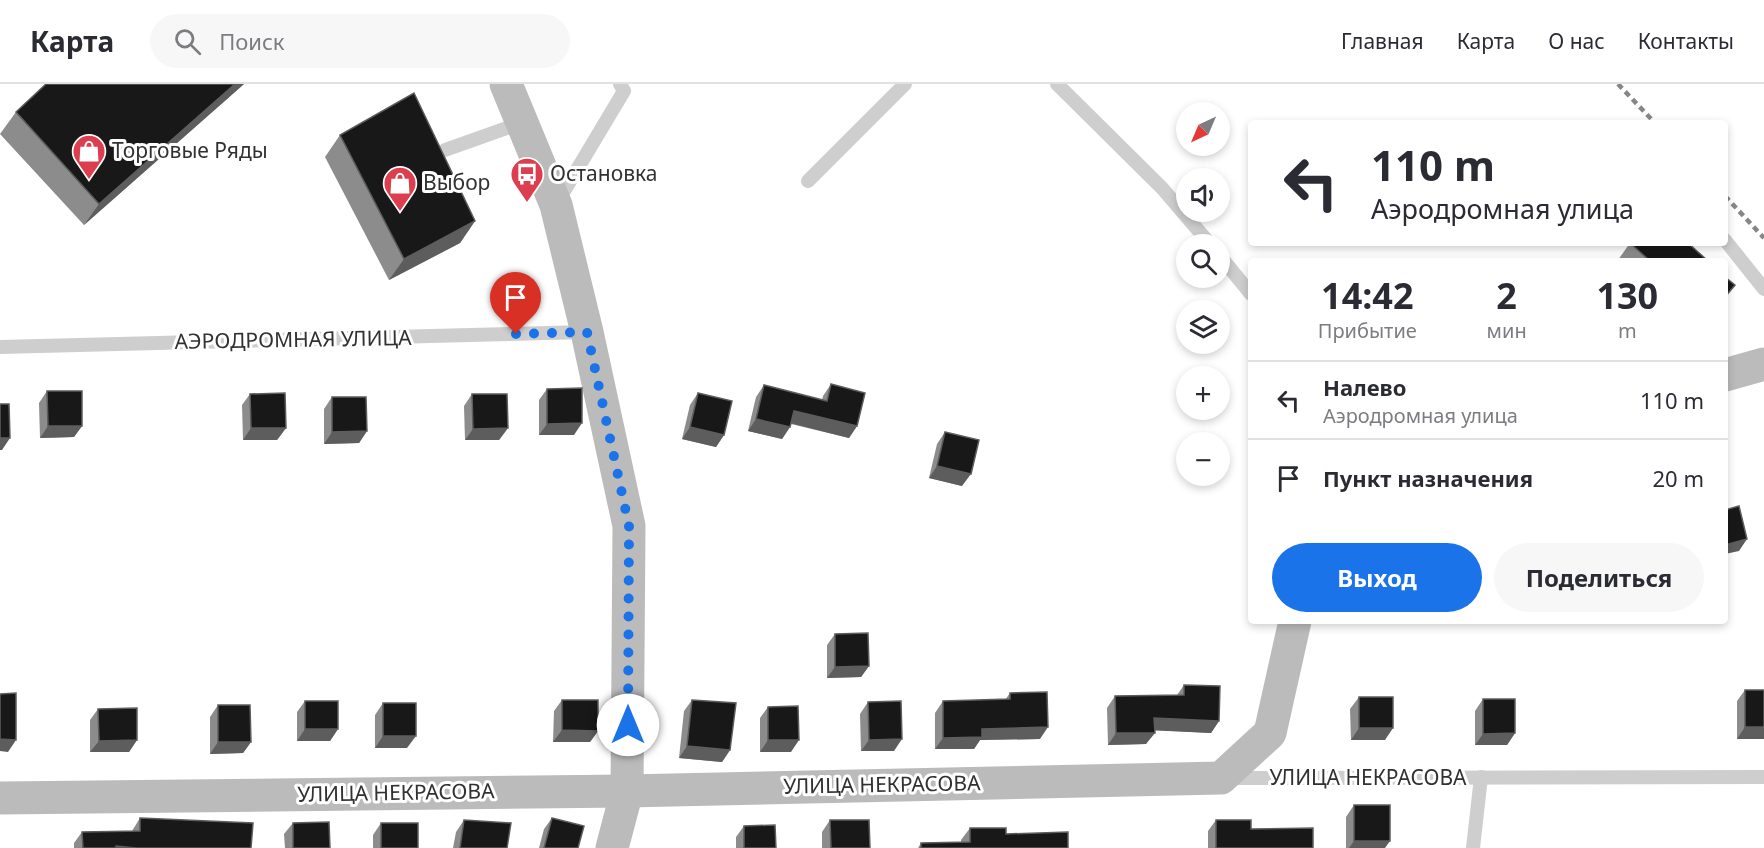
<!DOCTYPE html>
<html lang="ru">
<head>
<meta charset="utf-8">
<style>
	body { margin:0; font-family:"Noto Sans",sans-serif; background:#f7f7f7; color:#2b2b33; height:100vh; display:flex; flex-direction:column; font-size:22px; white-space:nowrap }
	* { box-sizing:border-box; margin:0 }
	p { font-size:20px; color:#7c7c81 }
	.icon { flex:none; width:33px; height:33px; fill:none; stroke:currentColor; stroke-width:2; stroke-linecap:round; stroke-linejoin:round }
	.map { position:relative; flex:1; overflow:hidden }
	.panel { position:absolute; left:1248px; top:174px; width:480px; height:366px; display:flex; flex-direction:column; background:#fff; border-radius:6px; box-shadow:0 3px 9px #0003 }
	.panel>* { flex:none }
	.guide { position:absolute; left:1248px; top:36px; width:480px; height:126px; border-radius:6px; box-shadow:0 3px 9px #0003; background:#fff; color:#2b2b33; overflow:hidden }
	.needle { width:39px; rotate:224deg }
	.tools { position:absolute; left:1176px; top:18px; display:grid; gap:12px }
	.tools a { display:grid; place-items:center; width:54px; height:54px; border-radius:50%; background:#fff; box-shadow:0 3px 9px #0003; font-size:30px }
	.pin { position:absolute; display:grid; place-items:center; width:51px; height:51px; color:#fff; margin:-62px -26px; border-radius:50% 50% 50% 0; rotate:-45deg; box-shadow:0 0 6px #0007 }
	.pin .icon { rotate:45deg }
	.me { position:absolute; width:66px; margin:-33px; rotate:0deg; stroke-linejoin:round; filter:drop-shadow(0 0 4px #0008) }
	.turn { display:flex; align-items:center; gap:21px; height:126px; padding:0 24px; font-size:27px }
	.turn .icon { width:78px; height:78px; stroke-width:2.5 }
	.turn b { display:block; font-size:42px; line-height:51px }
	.eta { display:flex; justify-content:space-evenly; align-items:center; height:102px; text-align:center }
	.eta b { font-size:36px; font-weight:700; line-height:42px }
	.primary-button { display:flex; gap:12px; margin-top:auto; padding:12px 24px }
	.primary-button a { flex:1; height:69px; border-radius:36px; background:#1a73e8; color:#fff; font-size:24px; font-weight:700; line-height:69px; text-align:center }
	.primary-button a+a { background:#f7f7f7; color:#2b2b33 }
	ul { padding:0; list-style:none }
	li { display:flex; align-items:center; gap:18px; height:78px; padding:0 24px; border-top:2px solid #e1e1e2 }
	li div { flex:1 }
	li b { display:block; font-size:22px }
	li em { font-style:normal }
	header { display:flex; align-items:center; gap:36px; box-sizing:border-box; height:84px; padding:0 30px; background:#fff; border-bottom:2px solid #e1e1e2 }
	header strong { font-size:28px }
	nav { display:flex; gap:33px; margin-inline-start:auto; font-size:21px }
	.search { width:420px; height:54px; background:#f7f7f7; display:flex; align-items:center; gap:15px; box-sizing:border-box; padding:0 21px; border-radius:33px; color:#7c7c81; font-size:22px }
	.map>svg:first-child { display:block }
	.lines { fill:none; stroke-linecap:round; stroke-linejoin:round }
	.lane { stroke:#cecece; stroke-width:14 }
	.secondary { stroke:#bbb; stroke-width:33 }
	.rail { stroke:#868686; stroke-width:4.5; stroke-dasharray:6 4.5; stroke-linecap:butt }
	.wall { fill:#8c8c8c }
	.shaded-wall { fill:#5d5d5d }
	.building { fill:#181818; stroke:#5d5d5d; stroke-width:1.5 }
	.route { stroke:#1a73e8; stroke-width:10; stroke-dasharray:0 18 }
	.labels { text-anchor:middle; stroke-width:6; stroke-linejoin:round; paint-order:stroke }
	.poi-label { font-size:21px; fill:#313131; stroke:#fff; text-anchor:start }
	.street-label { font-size:21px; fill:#313131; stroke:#fff }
</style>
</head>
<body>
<header>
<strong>Карта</strong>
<div class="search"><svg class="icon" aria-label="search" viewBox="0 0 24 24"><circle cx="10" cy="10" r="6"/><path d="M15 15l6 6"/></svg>Поиск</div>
<nav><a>Главная</a><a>Карта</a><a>О нас</a><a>Контакты</a></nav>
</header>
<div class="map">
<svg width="1764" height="764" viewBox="0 0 1764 764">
	<rect width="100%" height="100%" fill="#fff"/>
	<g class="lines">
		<!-- lane -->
		<g class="lane">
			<path d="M1057,0l105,104 48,56"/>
			<path d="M445,66l76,-27"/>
			<path d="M808,97l97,-97"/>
			<path d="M557,119l67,-112 -4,-7"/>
			<path d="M1725,156l39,49"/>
			<path d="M1220,172l31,38"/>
			<path d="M0,263l587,-15"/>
			<path d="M1229,694l535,-1"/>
			<path d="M1473,764l8,-71"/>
		</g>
		<!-- secondary -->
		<g class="secondary">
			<path d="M506,0l50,121 31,127 42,194 -2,265 -15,57"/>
			<path d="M1725,291l39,-11"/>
			<path d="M0,714l627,-7 594,-13 49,-45 25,-112"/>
		</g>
		<!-- rail -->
		<g class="rail">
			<path d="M1618,0l37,39"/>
			<path d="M1725,112l39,42"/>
		</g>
	</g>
	<!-- wall -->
	<g class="wall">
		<path d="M46,0h198l-160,141 -84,-91 16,-22z"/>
		<path d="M340,51l135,86 -15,22 -71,37 -64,-123z"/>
		<path d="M1630,159l78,18h-88l-2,-1z"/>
		<path d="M831,300l26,42 -8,12 -58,-14 -1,3 -8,12 -34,-8 8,-34 8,-12 58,15 1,-4z"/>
		<path d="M547,305l27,46h-35v-35z"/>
		<path d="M47,307l35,35 -8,11 -34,1 -1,-35z"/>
		<path d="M698,309l26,42 -8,12 -34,-8 8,-34z"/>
		<path d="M250,310l36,34 -9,12h-34l-1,-35z"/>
		<path d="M472,310l36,34 -9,12h-34l-1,-34z"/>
		<path d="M332,313l35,34 -8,12 -35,1v-35z"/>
		<path d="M945,348l17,54 -33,-8 8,-34z"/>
		<path d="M835,550l34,32 -8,11 -34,1v-33z"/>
		<path d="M1184,601l35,36 -8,12 -57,-3 -8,14 -38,1 -1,-37 8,-12 62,-1z"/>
		<path d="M1745,606h19v49h-27v-38z"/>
		<path d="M1010,609l30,46 -60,1 -6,9h-39v-36l8,-12 62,-1z"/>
		<path d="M1359,613l26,43h-34l-1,-31z"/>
		<path d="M1483,615l32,34 -8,12h-32v-34z"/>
		<path d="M562,616l36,31 -8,11h-37l1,-31z"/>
		<path d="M692,616l38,50 -8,12 -43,-4 5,-47z"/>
		<path d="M305,617l33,28 -8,12h-33v-29z"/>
		<path d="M868,618l26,49h-33l-1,-37z"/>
		<path d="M383,619l24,45h-32v-33z"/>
		<path d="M218,621l33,37 -8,11 -33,1v-37z"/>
		<path d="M768,623l23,45h-31v-34z"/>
		<path d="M98,625l39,31 -8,12h-39v-32z"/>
		<path d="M1354,721l31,43h-39v-31z"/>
		<path d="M140,734l111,30h-177v-5l8,-11 50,-1z"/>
		<path d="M552,734l26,30h-39l5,-19z"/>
		<path d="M464,736l43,28h-54l3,-16z"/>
		<path d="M830,736l40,28h-48v-16z"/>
		<path d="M1216,736l97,28h-105v-17z"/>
		<path d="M293,739l37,25h-45l-1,-14z"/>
		<path d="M381,739l37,25h-45v-13z"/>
		<path d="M744,742l32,22h-40v-11z"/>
		<path d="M970,744l36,6 62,14h-150l3,-5 40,-1v-2z"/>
	</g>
	<!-- shaded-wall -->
	<g class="shaded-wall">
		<path d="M235,0h9l-160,141 15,-21z"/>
		<path d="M475,137l-15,22 -71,37 15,-21z"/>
		<path d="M794,327l63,15 -8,12 -63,-16z"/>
		<path d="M756,335l34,8 -8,12 -34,-8z"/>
		<path d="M582,339l-8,12h-35l8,-11z"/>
		<path d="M48,342h34l-8,11 -34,1z"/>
		<path d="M690,343l34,8 -8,12 -34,-8z"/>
		<path d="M251,344h35l-9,12h-34z"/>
		<path d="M508,344l-9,12h-34l8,-11z"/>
		<path d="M367,347l-8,12 -35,1 8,-12z"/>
		<path d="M0,354h10l-8,12h-2z"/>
		<path d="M937,382l34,8 -9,12 -33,-8z"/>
		<path d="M1747,455l-8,12 -14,3v-9z"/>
		<path d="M869,582l-8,11 -34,1 8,-11z"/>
		<path d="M1154,634l65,3 -8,12 -65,-3z"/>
		<path d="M1048,643l-8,12 -60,1 -6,9h-39l8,-11 39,-9z"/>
		<path d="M1745,643h19v12h-27z"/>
		<path d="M1359,644h34l-8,12h-34z"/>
		<path d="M305,645h33l-8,12h-33z"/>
		<path d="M562,646l36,1 -8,11h-37z"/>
		<path d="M1116,649h39l-9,11 -38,1z"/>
		<path d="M1515,649l-8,12h-32l8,-11z"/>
		<path d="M383,652h33l-9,12h-32z"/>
		<path d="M0,655l16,1 -8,12 -8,-1z"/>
		<path d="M902,655l-8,12h-33l8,-11z"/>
		<path d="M137,656l-8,12h-39l9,-11z"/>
		<path d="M768,656h31l-8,12h-31z"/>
		<path d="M218,658h33l-8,11 -33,1z"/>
		<path d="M687,662l43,4 -8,12 -43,-4z"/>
		<path d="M1354,757h36l-5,7h-36z"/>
		<path d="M116,762l21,2h-22z"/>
	</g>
	<!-- building -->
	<g class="building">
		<path d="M46,0h189l-136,120 -83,-92z"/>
		<path d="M414,9l61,128 -71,38 -64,-124z"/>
		<path d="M1630,159h58l20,18h-58z"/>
		<path d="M1725,193l10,8 -10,12z"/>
		<path d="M831,300l34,9 -8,33 -63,-15 -4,16 -34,-8 8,-34 63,16z"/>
		<path d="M582,304v35l-35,1v-35z"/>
		<path d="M47,307h35v35h-34z"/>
		<path d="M285,309l1,35h-35l-1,-34z"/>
		<path d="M698,309l34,8 -8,34 -34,-8z"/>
		<path d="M472,310h35l1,34 -35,1z"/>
		<path d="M332,313h34l1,34 -35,1z"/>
		<path d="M0,320h9l1,34h-10z"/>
		<path d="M945,348l34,8 -8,34 -34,-8z"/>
		<path d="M1739,422l8,33 -22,6v-35z"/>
		<path d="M868,549l1,33 -34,1v-33z"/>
		<path d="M1184,601l36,1 -1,35 -65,-3 1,15h-39l-1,-37 69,-1z"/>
		<rect x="1745" y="606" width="19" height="37"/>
		<path d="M1047,608l1,35 -66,2v8l-39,1v-37l67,-2v-6z"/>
		<path d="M16,609v47l-16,-1v-45z"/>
		<rect x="1359" y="613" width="34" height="31"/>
		<path d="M1483,615h32v34l-32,1z"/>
		<path d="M562,616h36v31l-36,-1z"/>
		<path d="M692,616l44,3 -6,47 -43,-4z"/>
		<rect x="305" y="617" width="33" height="28"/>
		<path d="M901,617l1,38 -33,1 -1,-38z"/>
		<rect x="383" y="619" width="33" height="33"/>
		<path d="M218,621h32l1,37h-33z"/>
		<path d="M798,622l1,34h-31v-33z"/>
		<path d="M137,624v32l-38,1 -1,-32z"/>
		<rect x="1354" y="721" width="36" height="36"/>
		<path d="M140,734l113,5 -2,25h-114l-21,-2v2h-33l-1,-16 58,-1z"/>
		<path d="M552,734l32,8 -6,22h-34z"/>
		<path d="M464,736l47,3 -4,25h-47z"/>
		<path d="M830,736h39l1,28h-39z"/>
		<path d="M1216,736h35v9l62,-1v20h-97z"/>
		<path d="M329,738l1,26h-37v-25z"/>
		<rect x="381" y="739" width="37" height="25"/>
		<path d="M775,741l1,23h-32v-22z"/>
		<path d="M970,744h36v6l62,-2v16h-147v-5l49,-1z"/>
	</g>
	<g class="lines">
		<!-- route -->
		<path class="route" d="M516,250l71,-2 42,194 -1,199"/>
	</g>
	<!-- icons -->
	<defs>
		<symbol id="shop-pin" viewBox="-11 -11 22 30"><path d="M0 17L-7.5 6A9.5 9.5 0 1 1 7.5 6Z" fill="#dc3e4f" stroke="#fff"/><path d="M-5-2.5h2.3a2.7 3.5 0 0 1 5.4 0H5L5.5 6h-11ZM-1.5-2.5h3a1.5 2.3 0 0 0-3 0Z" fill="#fff"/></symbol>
		<symbol id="bus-pin" viewBox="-11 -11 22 30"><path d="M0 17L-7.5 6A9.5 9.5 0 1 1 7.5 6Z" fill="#dc3e4f" stroke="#fff"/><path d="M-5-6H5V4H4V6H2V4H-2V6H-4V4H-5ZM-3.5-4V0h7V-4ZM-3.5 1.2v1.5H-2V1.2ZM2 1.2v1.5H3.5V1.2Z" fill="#fff"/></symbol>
	</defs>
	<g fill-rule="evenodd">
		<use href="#shop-pin" x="70" y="48" width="38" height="52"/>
		<use href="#bus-pin" x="508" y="71" width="38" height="52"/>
		<use href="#shop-pin" x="381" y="80" width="38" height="52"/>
	</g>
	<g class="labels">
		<!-- poi labels -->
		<g class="poi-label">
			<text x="112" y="74">Торговые Ряды</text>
			<text x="550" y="97">Остановка</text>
			<text x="423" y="106">Выбор</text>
		</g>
		<!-- street labels -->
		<g class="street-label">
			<text transform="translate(293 256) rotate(-1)" y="7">АЭРОДРОМНАЯ УЛИЦА</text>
			<text x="1368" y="701">УЛИЦА НЕКРАСОВА</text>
			<text transform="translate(882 701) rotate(-1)" y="7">УЛИЦА НЕКРАСОВА</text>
			<text transform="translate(396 709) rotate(-1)" y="7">УЛИЦА НЕКРАСОВА</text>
		</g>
	</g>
</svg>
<div class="tools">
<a><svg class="needle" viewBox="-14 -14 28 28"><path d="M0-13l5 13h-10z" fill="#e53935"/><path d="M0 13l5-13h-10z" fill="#7c7c81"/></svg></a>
<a><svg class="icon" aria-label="sound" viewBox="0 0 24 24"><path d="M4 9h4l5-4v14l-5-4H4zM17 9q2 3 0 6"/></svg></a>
<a><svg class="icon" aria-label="search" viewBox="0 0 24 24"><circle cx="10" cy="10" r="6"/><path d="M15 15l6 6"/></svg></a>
<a><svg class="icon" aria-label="layers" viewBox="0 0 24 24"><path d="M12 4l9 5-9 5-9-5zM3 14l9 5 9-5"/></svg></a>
<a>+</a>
<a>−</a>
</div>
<div class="pin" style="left:516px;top:250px;background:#d93025"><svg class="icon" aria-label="arrive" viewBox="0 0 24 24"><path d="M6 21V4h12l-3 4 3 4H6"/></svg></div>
<svg class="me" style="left:628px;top:641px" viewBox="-20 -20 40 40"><circle r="19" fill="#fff"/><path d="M0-13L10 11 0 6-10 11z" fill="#1a73e8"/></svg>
<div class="guide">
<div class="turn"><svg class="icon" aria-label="left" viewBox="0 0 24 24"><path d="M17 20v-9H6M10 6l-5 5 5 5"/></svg><div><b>110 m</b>Аэродромная улица</div></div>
</div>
<section class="panel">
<div class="eta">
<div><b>14:42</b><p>Прибытие</p></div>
<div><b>2</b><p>мин</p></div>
<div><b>130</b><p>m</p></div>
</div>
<ul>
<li><svg class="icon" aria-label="left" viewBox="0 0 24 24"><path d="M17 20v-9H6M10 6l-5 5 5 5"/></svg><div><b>Налево</b><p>Аэродромная улица</p></div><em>110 m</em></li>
<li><svg class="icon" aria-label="arrive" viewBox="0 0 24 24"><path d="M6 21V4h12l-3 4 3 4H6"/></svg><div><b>Пункт назначения</b></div><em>20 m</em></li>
</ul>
<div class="primary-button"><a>Выход</a><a>Поделиться</a></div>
</section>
</div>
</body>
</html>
